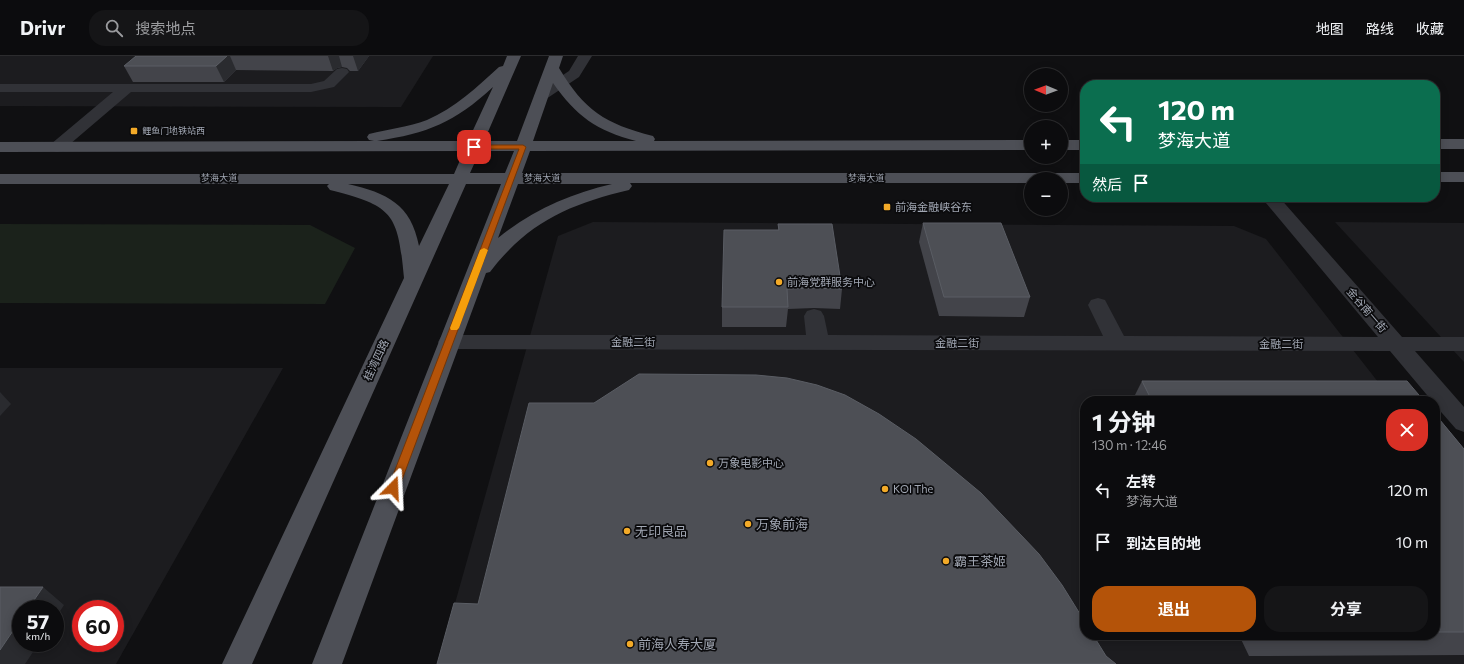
<!DOCTYPE html>
<html lang="zh">
<head>
<meta charset="utf-8">
<style>
	body { margin:0; font-family:Commissioner,"Noto Sans SC",sans-serif; background:#151517; color:#f1f3f6; height:100vh; display:flex; flex-direction:column; font-size:15px; white-space:nowrap }
	* { box-sizing:border-box; margin:0 }
	p { font-size:13px; color:#9a9b9e }
	.icon { flex:none; width:22px; height:22px; fill:none; stroke:currentColor; stroke-width:2; stroke-linecap:round; stroke-linejoin:round }
	.map { position:relative; flex:1; overflow:hidden }
	.details { position:absolute; left:1080px; top:340px; width:360px; height:244px; display:flex; flex-direction:column; background:#0c0c0e; border-radius:16px; box-shadow:0 2px 10px #0003,0 0 0 1px #2c2c2e }
	.details>* { flex:none }
	.banner { position:absolute; left:1080px; top:24px; width:360px; height:122px; border-radius:16px; box-shadow:0 2px 10px #0003,0 0 0 1px #2c2c2e; background:#0b6e4f; color:#fff; overflow:hidden }
	.needle { width:26px; rotate:271deg }
	.controls { position:absolute; left:1024px; top:12px; display:grid; gap:8px }
	.controls a { display:grid; place-items:center; width:44px; height:44px; border-radius:50%; background:#0c0c0e; box-shadow:0 2px 10px #0003,0 0 0 1px #2c2c2e; font-size:20px }
	.speed { position:absolute; left:12px; top:544px; display:flex; gap:8px; font-size:20px; font-weight:700; text-align:center }
	.speed>* { display:grid; place-content:center; width:52px; height:52px; border-radius:50%; background:#0c0c0e; box-shadow:0 2px 10px #0003,0 0 0 1px #2c2c2e; line-height:1 }
	.speed small { font-size:10px; font-weight:400 }
	.speed .limit { border:6px solid #d22; background:#fff; color:#111 }
	.pin { position:absolute; display:grid; place-items:center; width:34px; height:34px; color:#fff; margin:-17px; border-radius:8px; box-shadow:0 2px 6px #0006 }
	.me { position:absolute; width:44px; margin:-22px; rotate:21deg; stroke-linejoin:round; filter:drop-shadow(0 0 3px #0008) }
	.turn { display:flex; align-items:center; gap:14px; height:84px; padding:0 12px; font-size:18px }
	.turn .icon { width:52px; height:52px; stroke-width:2.5 }
	.turn b { display:block; font-size:28px; line-height:34px }
	.then { display:flex; align-items:center; height:38px; padding:0 12px; background:#0003; gap:8px; font-size:15px }
	.round { display:grid; place-items:center; flex:none; width:42px; height:42px; border-radius:16px; background:#151517 }
	.overview { display:flex; align-items:center; justify-content:space-between; height:68px; padding:0 12px }
	h1 { font-size:24px; font-weight:700; line-height:30px }
	.action { display:flex; gap:8px; margin-top:auto; padding:8px 12px }
	.action a { flex:1; height:46px; border-radius:16px; background:#b45309; color:#fff; font-size:16px; font-weight:700; line-height:46px; text-align:center }
	.action a+a { background:#151517; color:#f1f3f6 }
	ul { padding:0; list-style:none }
	li { display:flex; align-items:center; gap:12px; height:52px; padding:0 12px }
	li div { flex:1 }
	li b { display:block; font-size:15px }
	li em { font-style:normal }
	header { display:flex; align-items:center; gap:24px; box-sizing:border-box; height:56px; padding:0 20px; background:#0c0c0e; border-bottom:1px solid #2c2c2e }
	header strong { font-size:19px }
	nav { display:flex; gap:22px; margin-inline-start:auto; font-size:14px }
	.search { width:280px; height:36px; background:#151517; display:flex; align-items:center; gap:10px; box-sizing:border-box; padding:0 14px; border-radius:16px; color:#9a9b9e; font-size:15px }
	.map>svg:first-child { display:block }
	.built { fill:#1c1c1f; fill-rule:evenodd }
	.green { fill:#1b221b }
	.lines { fill:none; stroke-linecap:round; stroke-linejoin:round }
	.minor { fill:#313237; fill-rule:evenodd }
	.major { fill:#4d4f56; fill-rule:evenodd }
	.wall { fill:#43444a }
	.shaded-wall { fill:#2a2b2f }
	.building { fill:#4d4f55; stroke:#5a5d64 }
	.route { fill:#b45309; stroke:#753606 }
	.slow { fill:#f59e0b }
	.poi-dot { fill:#f3aa28; stroke:#0b0b0d; stroke-width:1.5 }
	.labels { text-anchor:middle; stroke-width:3.5; stroke-linejoin:round; paint-order:stroke }
	.far-poi-label { font-size:9px; fill:#a1a7b3; stroke:#0b0b0d; text-anchor:start }
	.far-street-label { font-size:9px; fill:#a1a7b3; stroke:#0b0b0d }
	.poi-label { font-size:11px; fill:#a1a7b3; stroke:#0b0b0d; text-anchor:start }
	.street-label { font-size:11px; fill:#a1a7b3; stroke:#0b0b0d }
	.near-poi-label { font-size:13px; fill:#a1a7b3; stroke:#0b0b0d; text-anchor:start }
</style>
</head>
<body>
<header>
<strong>Drivr</strong>
<div class="search"><svg class="icon" aria-label="search" viewBox="0 0 24 24"><circle cx="10" cy="10" r="6"/><path d="M15 15l6 6"/></svg>搜索地点</div>
<nav><a>地图</a><a>路线</a><a>收藏</a></nav>
</header>
<div class="map">
<svg width="1464" height="608" viewBox="0 0 1464 608">
	<rect width="100%" height="100%" fill="#101012"/>
	<!-- built -->
	<g class="built">
		<path d="M0,0h433l-32,51 -401,-1z"/>
		<path d="M593,166l641,4 32,13 127,162h-308v234h350l29,-143v172h-1026l120,-428z"/>
		<path d="M1335,166l129,1v139z"/>
		<path d="M0,312h283l-167,296h-116zM21,553h34v34h-34zM81,553h34v34h-34z"/>
	</g>
	<!-- green -->
	<path class="green" d="M0,168l310,1 45,23 -30,56 -325,-1z"/>
	<g class="lines">
		<!-- minor -->
		<g class="minor">
			<path d="M578,0h14l-13,21 -33,22 -5,1 -5,-1 -2,-3 2,-3 33,-22z"/>
			<path d="M342,12l5,1 2,3 -15,15 -23,5h-180l-68,58 -6,2 -6,-2 -2,-3 2,-3 62,-52h-113v-8h311l13,-3 13,-12z"/>
			<path d="M1261,141h18l123,140h62v14h-49l49,56v25l-8,-3 -21,-24v-4h-3l-42,-50 -941,-2 -8,-2 -3,-5 3,-5 8,-2h357l-2,-19 3,-5 7,-2 7,2 3,5 4,19 275,1 -15,-31 3,-5 7,-2 7,2 19,36 254,1z"/>
		</g>
		<!-- major -->
		<g class="major">
			<path d="M507,0h14l-37,85h33l32,-85h14l-4,12c25,42 46,56 94,68l2,3 -1,2 377,-1v10l-501,1 -8,22h563v10h-24v-4h-30v4h-401l2,3 -3,4c-59,14 -101,32 -139,82l-4,1 -144,391h-30l189,-480h-35l-214,480h-30l182,-386c-6,-64 -10,-72 -74,-88l-3,-4 2,-2h-329v-10h454l10,-23 -464,1v-10l374,-1 -5,-1 -2,-3 2,-3c20,-5 39,-7 58,-14 28,-12 50,-33 72,-53l4,-1zM553,27c23,33 44,48 83,58h-103zM493,31l-25,54h-91c51,-8 77,-18 116,-54zM480,95h34l-9,22h-35zM348,128h101l-30,62c-8,-42 -32,-53 -71,-62zM518,128h94c-42,10 -80,26 -114,54z"/>
			<rect x="1435" y="83" width="29" height="10"/>
			<rect x="1061" y="84" width="24" height="10"/>
			<rect x="1435" y="116" width="29" height="10"/>
		</g>
	</g>
	<!-- wall -->
	<g class="wall">
		<path d="M136,0h233l-11,15h-8l-3,-3 -5,-1 -5,1 -4,3 -97,-1 -12,12h-91l-9,-16z"/>
		<path d="M923,167l107,74 -6,20 -85,-1 -20,-74z"/>
		<path d="M778,168l64,65 -2,20 -26,-1 -26,1 -2,18h-64v-20l56,-77z"/>
		<path d="M1142,325l282,20h-292z"/>
		<path d="M1435,358l29,35v206l-215,1 -10,-21h196z"/>
	</g>
	<!-- shaded-wall -->
	<g class="shaded-wall">
		<path d="M227,0h3l6,14 -12,12 -8,-16z"/>
		<path d="M328,0h11l3,11 -5,1 -4,3z"/>
		<path d="M353,0h16l-11,15z"/>
		<path d="M0,336l11,12 -11,12z"/>
		<path d="M43,531l21,18 -9,14v-10h-27z"/>
		<path d="M21,563v24h18l-14,21h-25v-14z"/>
	</g>
	<!-- building -->
	<g class="building">
		<path d="M136,0h91l-11,10h-92z"/>
		<path d="M923,167h78l29,74h-86z"/>
		<path d="M778,168h54l10,65 -27,-1 -28,1 1,18h-66l2,-77h55z"/>
		<path d="M639,318l117,1 31,3 30,7 28,10 34,19 37,25 65,54 58,61 23,31 23,37v13h8l13,21 10,8h-679l17,-61 24,1 51,-201h65z"/>
		<path d="M1142,325h265l17,20h-272z"/>
		<path d="M1435,358l29,35v183h-29z"/>
		<path d="M0,531h43l-15,22h-7v10l-21,31z"/>
	</g>
	<!-- route -->
	<path class="route" d="M472,89h51l3,2 -127,341 -2,3 -4,1 -3,-1 -2,-3 131,-339h-45l-3,-2z"/>
	<!-- slow -->
	<path class="slow" d="M484,192l4,2 -29,78 -2,2h-6l-1,-2 30,-78z"/>
	<!-- markers -->
	<g class="poi-dot">
		<rect x="130" y="71" width="8" height="8" rx="2"/>
		<rect x="883" y="147" width="8" height="8" rx="2"/>
		<circle cx="779" cy="226" r="4"/>
		<circle cx="710" cy="407" r="4"/>
		<circle cx="885" cy="433" r="4"/>
		<circle cx="748" cy="468" r="4"/>
		<circle cx="627" cy="475" r="4"/>
		<circle cx="946" cy="505" r="4"/>
		<circle cx="630" cy="588" r="4"/>
	</g>
	<g class="labels">
		<!-- far-poi labels -->
		<g class="far-poi-label">
			<text x="142" y="78">鲤鱼门地铁站西</text>
		</g>
		<!-- far-street labels -->
		<g class="far-street-label">
			<text x="219" y="125">梦海大道</text>
			<text x="542" y="125">梦海大道</text>
			<text x="866" y="125">梦海大道</text>
		</g>
		<!-- poi labels -->
		<g class="poi-label">
			<text x="895" y="155">前海金融峡谷东</text>
			<text x="787" y="230">前海党群服务中心</text>
			<text x="718" y="411">万象电影中心</text>
			<text x="893" y="437">KOI The</text>
		</g>
		<!-- street labels -->
		<g class="street-label">
			<text transform="translate(1367 254) rotate(49)" y="4">金谷南一街</text>
			<text x="633" y="290">金融二街</text>
			<text x="957" y="291">金融二街</text>
			<text x="1281" y="292">金融二街</text>
			<text transform="translate(376 304) rotate(-65)" y="4">桂湾四路</text>
		</g>
		<!-- near-poi labels -->
		<g class="near-poi-label">
			<text x="756" y="473">万象前海</text>
			<text x="635" y="480">无印良品</text>
			<text x="954" y="510">霸王茶姬</text>
			<text x="638" y="593">前海人寿大厦</text>
		</g>
	</g>
</svg>
<div class="controls">
<a><svg class="needle" viewBox="-14 -14 28 28"><path d="M0-13l5 13h-10z" fill="#e53935"/><path d="M0 13l5-13h-10z" fill="#9a9b9e"/></svg></a>
<a>+</a>
<a>−</a>
</div>
<div class="speed"><div>57<small>km/h</small></div><div class="limit">60</div></div>
<div class="pin" style="left:474px;top:91px;background:#d93025"><svg class="icon" aria-label="arrive" viewBox="0 0 24 24"><path d="M6 21V4h12l-3 4 3 4H6"/></svg></div>
<svg class="me" style="left:393px;top:432px" viewBox="-20 -20 40 40"><path d="M0-17L14 15 0 8-14 15z" fill="#b45309" stroke="#fff" stroke-width="4"/></svg>
<div class="banner">
<div class="turn"><svg class="icon" aria-label="left" viewBox="0 0 24 24"><path d="M17 20v-9H6M10 6l-5 5 5 5"/></svg><div><b>120 m</b>梦海大道</div></div>
<div class="then">然后<svg class="icon" aria-label="arrive" viewBox="0 0 24 24"><path d="M6 21V4h12l-3 4 3 4H6"/></svg></div>
</div>
<section class="details">
<div class="overview"><div><h1>1 分钟</h1><p>130 m · 12:46</p></div><a class="round" style="background:#d93025;color:#fff"><svg class="icon" aria-label="close" viewBox="0 0 24 24"><path d="M6 6l12 12M18 6L6 18"/></svg></a></div>
<ul>
<li><svg class="icon" aria-label="left" viewBox="0 0 24 24"><path d="M17 20v-9H6M10 6l-5 5 5 5"/></svg><div><b>左转</b><p>梦海大道</p></div><em>120 m</em></li>
<li><svg class="icon" aria-label="arrive" viewBox="0 0 24 24"><path d="M6 21V4h12l-3 4 3 4H6"/></svg><div><b>到达目的地</b></div><em>10 m</em></li>
</ul>
<div class="action"><a>退出</a><a>分享</a></div>
</section>
</div>
</body>
</html>
